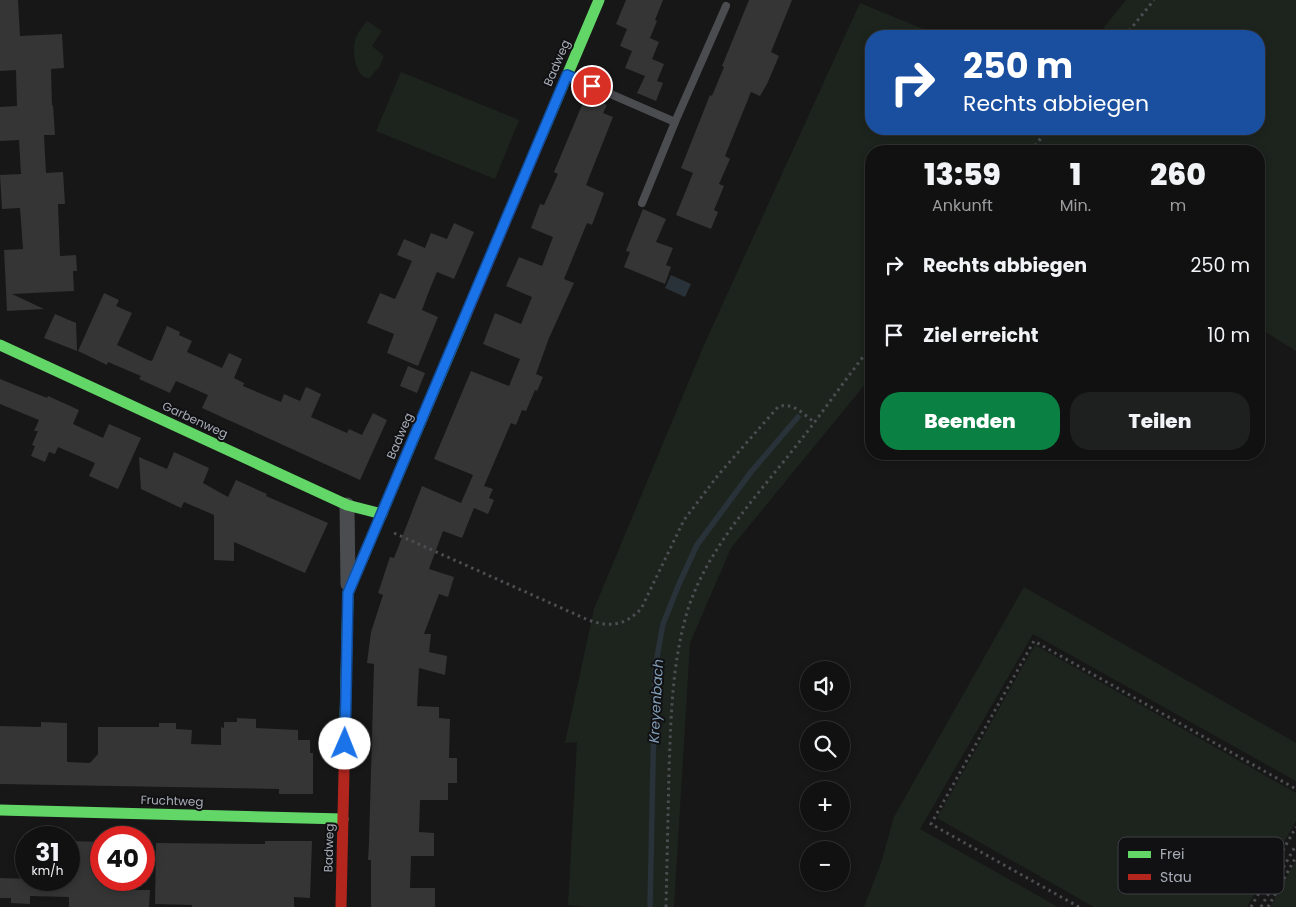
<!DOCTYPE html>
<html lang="de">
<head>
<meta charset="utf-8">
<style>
	body { margin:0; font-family:Poppins,sans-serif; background:#1e1f1f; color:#f1f3f6; height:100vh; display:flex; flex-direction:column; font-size:19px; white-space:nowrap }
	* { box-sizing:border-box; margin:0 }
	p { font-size:16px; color:#9c9d9f }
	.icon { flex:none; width:28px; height:28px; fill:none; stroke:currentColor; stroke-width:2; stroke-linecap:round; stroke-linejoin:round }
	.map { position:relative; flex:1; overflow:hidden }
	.sheet { position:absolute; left:865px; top:145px; width:400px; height:315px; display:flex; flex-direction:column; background:#111; border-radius:20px; box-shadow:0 2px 8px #0003,0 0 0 1px #303131 }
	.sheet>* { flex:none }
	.top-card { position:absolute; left:865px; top:30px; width:400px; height:105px; border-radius:20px; box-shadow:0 2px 8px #0003,0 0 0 1px #303131; background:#1a4fa0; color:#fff; overflow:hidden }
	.fabs { position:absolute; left:800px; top:661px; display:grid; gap:10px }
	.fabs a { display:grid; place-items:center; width:50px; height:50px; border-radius:50%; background:#111; box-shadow:0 2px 8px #0003,0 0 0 1px #303131; font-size:25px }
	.speed { position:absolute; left:15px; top:826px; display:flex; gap:10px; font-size:25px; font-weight:700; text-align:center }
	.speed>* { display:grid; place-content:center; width:65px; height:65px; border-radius:50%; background:#111; box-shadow:0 2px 8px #0003,0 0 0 1px #303131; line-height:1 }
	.speed small { font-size:12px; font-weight:400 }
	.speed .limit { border:8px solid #d22; background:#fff; color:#111 }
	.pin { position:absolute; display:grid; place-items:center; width:42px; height:42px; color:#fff; margin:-21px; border:2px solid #fff; border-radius:50%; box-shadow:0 1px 5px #0007 }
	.me { position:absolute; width:55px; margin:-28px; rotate:1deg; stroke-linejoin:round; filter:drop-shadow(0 0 4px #0008) }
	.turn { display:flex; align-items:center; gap:18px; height:105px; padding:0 15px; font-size:22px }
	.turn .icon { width:65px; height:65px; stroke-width:2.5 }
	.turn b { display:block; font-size:35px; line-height:42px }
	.eta { display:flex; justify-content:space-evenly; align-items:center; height:85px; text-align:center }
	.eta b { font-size:30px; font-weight:800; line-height:35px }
	.primary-button { display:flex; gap:10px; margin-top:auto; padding:10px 15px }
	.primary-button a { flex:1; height:58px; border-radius:20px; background:#0b8043; color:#fff; font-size:20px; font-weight:800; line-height:58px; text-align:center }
	.primary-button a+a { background:#1e1f1f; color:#f1f3f6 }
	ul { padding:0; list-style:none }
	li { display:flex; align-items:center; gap:15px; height:70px; padding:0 15px }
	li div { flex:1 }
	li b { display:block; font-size:19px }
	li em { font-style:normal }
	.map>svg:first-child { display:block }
	.green { fill:#1d241e }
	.water { fill:#2a3239 }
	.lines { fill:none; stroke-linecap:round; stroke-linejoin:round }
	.stream { stroke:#2a3239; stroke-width:5.5 }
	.building { fill:#353536 }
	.path { stroke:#4d4e52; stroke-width:3; stroke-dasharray:2.5 4; stroke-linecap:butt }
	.lane { stroke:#4b4c50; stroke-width:8 }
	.street { stroke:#4b4c50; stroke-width:15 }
	.fast { stroke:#63d668; stroke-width:11 }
	.jam { stroke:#b3261e; stroke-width:11 }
	.route-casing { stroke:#114b97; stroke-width:12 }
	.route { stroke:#1a73e8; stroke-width:9 }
	.labels { text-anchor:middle; stroke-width:4; stroke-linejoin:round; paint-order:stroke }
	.street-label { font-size:12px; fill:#a8adb8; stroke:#111113 }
	.water-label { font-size:14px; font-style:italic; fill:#7f9bb3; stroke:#111113 }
	.key { fill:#111113; stroke:#3e4045; stroke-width:1 }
	.key-label { font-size:14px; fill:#a8adb8 }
</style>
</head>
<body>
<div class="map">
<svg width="1296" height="907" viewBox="0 0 1296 907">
	<rect width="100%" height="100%" fill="#171717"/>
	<!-- green -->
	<g class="green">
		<path d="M1126,0h170v351l-37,-23v-177h-388v226l-140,171 -41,95 -16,264h-87l-19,-2 9,-163 -12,1 29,-134 110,-264 156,-342 80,33h-69v93h388v-93h-162z"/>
		<path d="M367,21l15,10 -10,15 12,10 -5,12 -4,3 -5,7c-15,2 -19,-29 -14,-40 2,-6 7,-12 11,-17z"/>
		<path d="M401,72l118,48 -24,59 -119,-48z"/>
		<path d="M1024,587l272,156v38l-263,-147 -113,195 138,78h-194l17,-44 13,-46z"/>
		<path d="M1035,645l261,148v28l-49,86h-153l-157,-89z"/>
		<path d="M1296,860v47h-26z"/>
	</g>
	<!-- water -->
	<path class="water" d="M671,275l20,9 -6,13 -20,-9z"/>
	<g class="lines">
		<!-- stream -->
		<path class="stream" d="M650,907l5,-239 8,-44 16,-40 18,-39 54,-73 47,-55"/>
	</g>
	<!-- building -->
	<g class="building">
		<path d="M0,0h18l2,36 42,-2 2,34 -13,1 1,37 1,-1 2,30h-11l2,38 17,-1 2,32h-7l2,52 16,-1 1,16h-4l1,20 -62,3 32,15 -37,2 -3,-61 19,-1 -3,-41 -18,1 -2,-34 21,-1 -2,-34 -19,1v-34l17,-1 -1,-36 -16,1z"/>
		<path d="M626,0h37l-8,20 2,1 -7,17 9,4 -7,17 12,5 -7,17 6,2 -7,18 -19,-8 8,-17 -20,-8 7,-17 -12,-5 7,-17 -11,-5z"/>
		<path d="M749,0h43l-21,52 8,4 -12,28 -7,12 -9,-4 -26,64 5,3 -11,25 5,2 -10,24 4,2 -7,17 -35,-14 17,-42 -12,-5 29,-73 2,1 12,-29 -2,-1z"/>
		<path d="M589,98l18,7 -4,8 10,4 -27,68 18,8 -12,32 -5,-2 -23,56 10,4 -25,55 -13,36 7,3 -6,14 -2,-1 -9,21 -4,-1 -6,15 -5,-2 -27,63 9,3 -4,9 5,2 -6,14 -14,-6 -12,30 -19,-7 -14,38 25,8 -6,20 -9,-3 -15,40h7l-2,18 18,4 -2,19 -26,-7 -2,38 22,1v11l11,1 -1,39h8v25h-9v17h-28l-1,32 15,1v23h-23l-1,32h25v19h-64v-47h-3l1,-17 5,-179 -7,-1 4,-31 12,-37 -5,-2 12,-36 4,1 28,-72 39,17 12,-28 -39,-16 37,-88 38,15 11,-27 -37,-15 12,-31 26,11 11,-27 -26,-11 13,-29 23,9 11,-29 -22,-9 9,-24 4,1 14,-31 -4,-2 28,-67 4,1z"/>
		<path d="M643,209l23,10 -10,23 17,6 -7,17 5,2 -6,17 -41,-17 6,-15 -4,-1z"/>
		<path d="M454,223l20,9 -20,47 -17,-7 -8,19 -7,19 16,7 -20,49 -31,-13 7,-19 -27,-11 13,-30 15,6 17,-38 -15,-6 7,-16 21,9 6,-15 16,6z"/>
		<path d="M104,293l15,7 -3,6 16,7 -15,32 31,15 4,1 15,-35 13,6 -1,3 13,6 -5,11 35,16 7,-15 13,6 -8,19 10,5 -1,3 38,16 3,-8 16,7 6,-14 15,7 -10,23 36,16 2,-4 13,6 11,-22 14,7 -27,60 -158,-72 6,-13 -32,-14 -6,12 -31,-14 2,-3 -33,-14 -1,3 -29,-14z"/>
		<path d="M55,314l21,9 1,28 -33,-13z"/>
		<path d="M408,366l17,7 -8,20 -17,-7z"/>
		<path d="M0,379l47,19 1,-2 31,14 -6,14 30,14 6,-14 32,14 -23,51 -29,-13 6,-13 -37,-16 -3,7 -6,-2 -4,10 -14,-6 4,-10 -3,-1 6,-14h-4l5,-11 -39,-16z"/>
		<path d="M174,452l35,16 -6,15 25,14 8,-17 31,14 -1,2 62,27 -23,50 -71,-31v19l-20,-1v-45l-30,-13 -3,6 -40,-19 -2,-32 28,12z"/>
		<path d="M237,718l19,1v9l42,2v10h12v13h3v41h-34v-5l-279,-5v-58l41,1v-5l26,1v39l23,1 8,-9v-27h61v-4h17v6l16,1 -1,14 30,1v-18l3,1v-6h13z"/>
		<path d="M71,841l30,1v38h18v7h5v3h26l-1,17h-80v-10l-39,-1v8l-19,-1v-5h-11v-20l70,2z"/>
		<path d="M265,841h47l-2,57 -16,-1v10h-102v-2l-37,-1 1,-61 109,1z"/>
	</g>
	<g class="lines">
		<!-- path -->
		<g class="path">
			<path d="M1125,36l29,-36"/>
			<path d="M1031,151l17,-22"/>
			<path d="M394,533l192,86c23,9 38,7 55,-10l43,-89 35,-46 59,-67c14,-6 25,7 36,15"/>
			<path d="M666,907c1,-45 2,-91 3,-136 2,-56 3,-112 20,-165 21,-61 68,-110 107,-160 26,-32 49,-67 75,-99"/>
			<path d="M1079,907l-148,-83 103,-183 262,148"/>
			<path d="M1251,907l45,-80"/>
			<path d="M1261,907l35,-62"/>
			<path d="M1268,907l28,-50"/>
		</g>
		<!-- lane -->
		<g class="lane">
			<path d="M569,76l106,46 51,-116"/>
			<path d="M642,203l33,-81"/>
		</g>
		<!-- street -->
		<path class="street" d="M347,505l1,79"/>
		<!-- fast -->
		<g class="fast">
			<path d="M541,137l58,-137"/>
			<path d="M0,345l347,160 35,9"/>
			<path d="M345,725l3,-132 118,-278"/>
			<path d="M0,810l343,9"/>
		</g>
		<!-- jam -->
		<g class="jam">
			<path d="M466,315l75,-178"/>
			<path d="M341,907l4,-182"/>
		</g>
	</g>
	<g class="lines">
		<defs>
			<path id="route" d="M345,744l3,-151 219,-518 25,11"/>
		</defs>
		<!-- route casing -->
		<use href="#route" class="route-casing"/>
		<!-- route -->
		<use href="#route" class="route"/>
	</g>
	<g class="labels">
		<!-- street labels -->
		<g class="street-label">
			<text transform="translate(557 63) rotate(-67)" y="4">Badweg</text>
			<text transform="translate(195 420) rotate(25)" y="4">Garbenweg</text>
			<text transform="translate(400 436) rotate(-67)" y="4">Badweg</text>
			<text transform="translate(172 801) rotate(2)" y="4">Fruchtweg</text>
			<text transform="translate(329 848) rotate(-88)" y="4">Badweg</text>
		</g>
		<!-- water labels -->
		<g class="water-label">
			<text transform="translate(656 701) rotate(-87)" y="5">Kreyenbach</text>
		</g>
	</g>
	<!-- legend -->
	<rect x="1118" y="837" width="166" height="57" rx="8" class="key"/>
	<rect x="1128" y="851" width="23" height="7" fill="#63d668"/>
	<rect x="1128" y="874" width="23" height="6" fill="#b3261e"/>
	<g class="key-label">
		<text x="1160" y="859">Frei</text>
		<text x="1160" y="882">Stau</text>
	</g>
</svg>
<div class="fabs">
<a><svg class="icon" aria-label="sound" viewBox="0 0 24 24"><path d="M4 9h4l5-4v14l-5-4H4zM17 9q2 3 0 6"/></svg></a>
<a><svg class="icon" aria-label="search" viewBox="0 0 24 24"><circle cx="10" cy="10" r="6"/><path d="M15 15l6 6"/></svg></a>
<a>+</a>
<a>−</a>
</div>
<div class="speed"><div>31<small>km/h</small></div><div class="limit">40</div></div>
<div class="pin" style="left:592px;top:86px;background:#d93025"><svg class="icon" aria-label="arrive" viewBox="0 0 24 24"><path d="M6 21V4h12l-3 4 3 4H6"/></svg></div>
<svg class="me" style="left:345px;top:744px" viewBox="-20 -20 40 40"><circle r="19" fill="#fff"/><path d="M0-13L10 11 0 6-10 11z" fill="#1a73e8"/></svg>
<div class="top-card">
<div class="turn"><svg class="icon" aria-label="right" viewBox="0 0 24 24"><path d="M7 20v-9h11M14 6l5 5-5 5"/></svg><div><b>250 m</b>Rechts abbiegen</div></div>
</div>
<section class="sheet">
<div class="eta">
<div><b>13:59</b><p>Ankunft</p></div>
<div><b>1</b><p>Min.</p></div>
<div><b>260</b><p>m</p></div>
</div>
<ul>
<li><svg class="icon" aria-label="right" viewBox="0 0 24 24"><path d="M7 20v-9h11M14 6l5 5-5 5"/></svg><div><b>Rechts abbiegen</b></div><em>250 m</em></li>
<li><svg class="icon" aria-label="arrive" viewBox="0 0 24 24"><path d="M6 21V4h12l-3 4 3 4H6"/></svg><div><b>Ziel erreicht</b></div><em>10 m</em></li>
</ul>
<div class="primary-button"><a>Beenden</a><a>Teilen</a></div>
</section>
</div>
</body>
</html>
